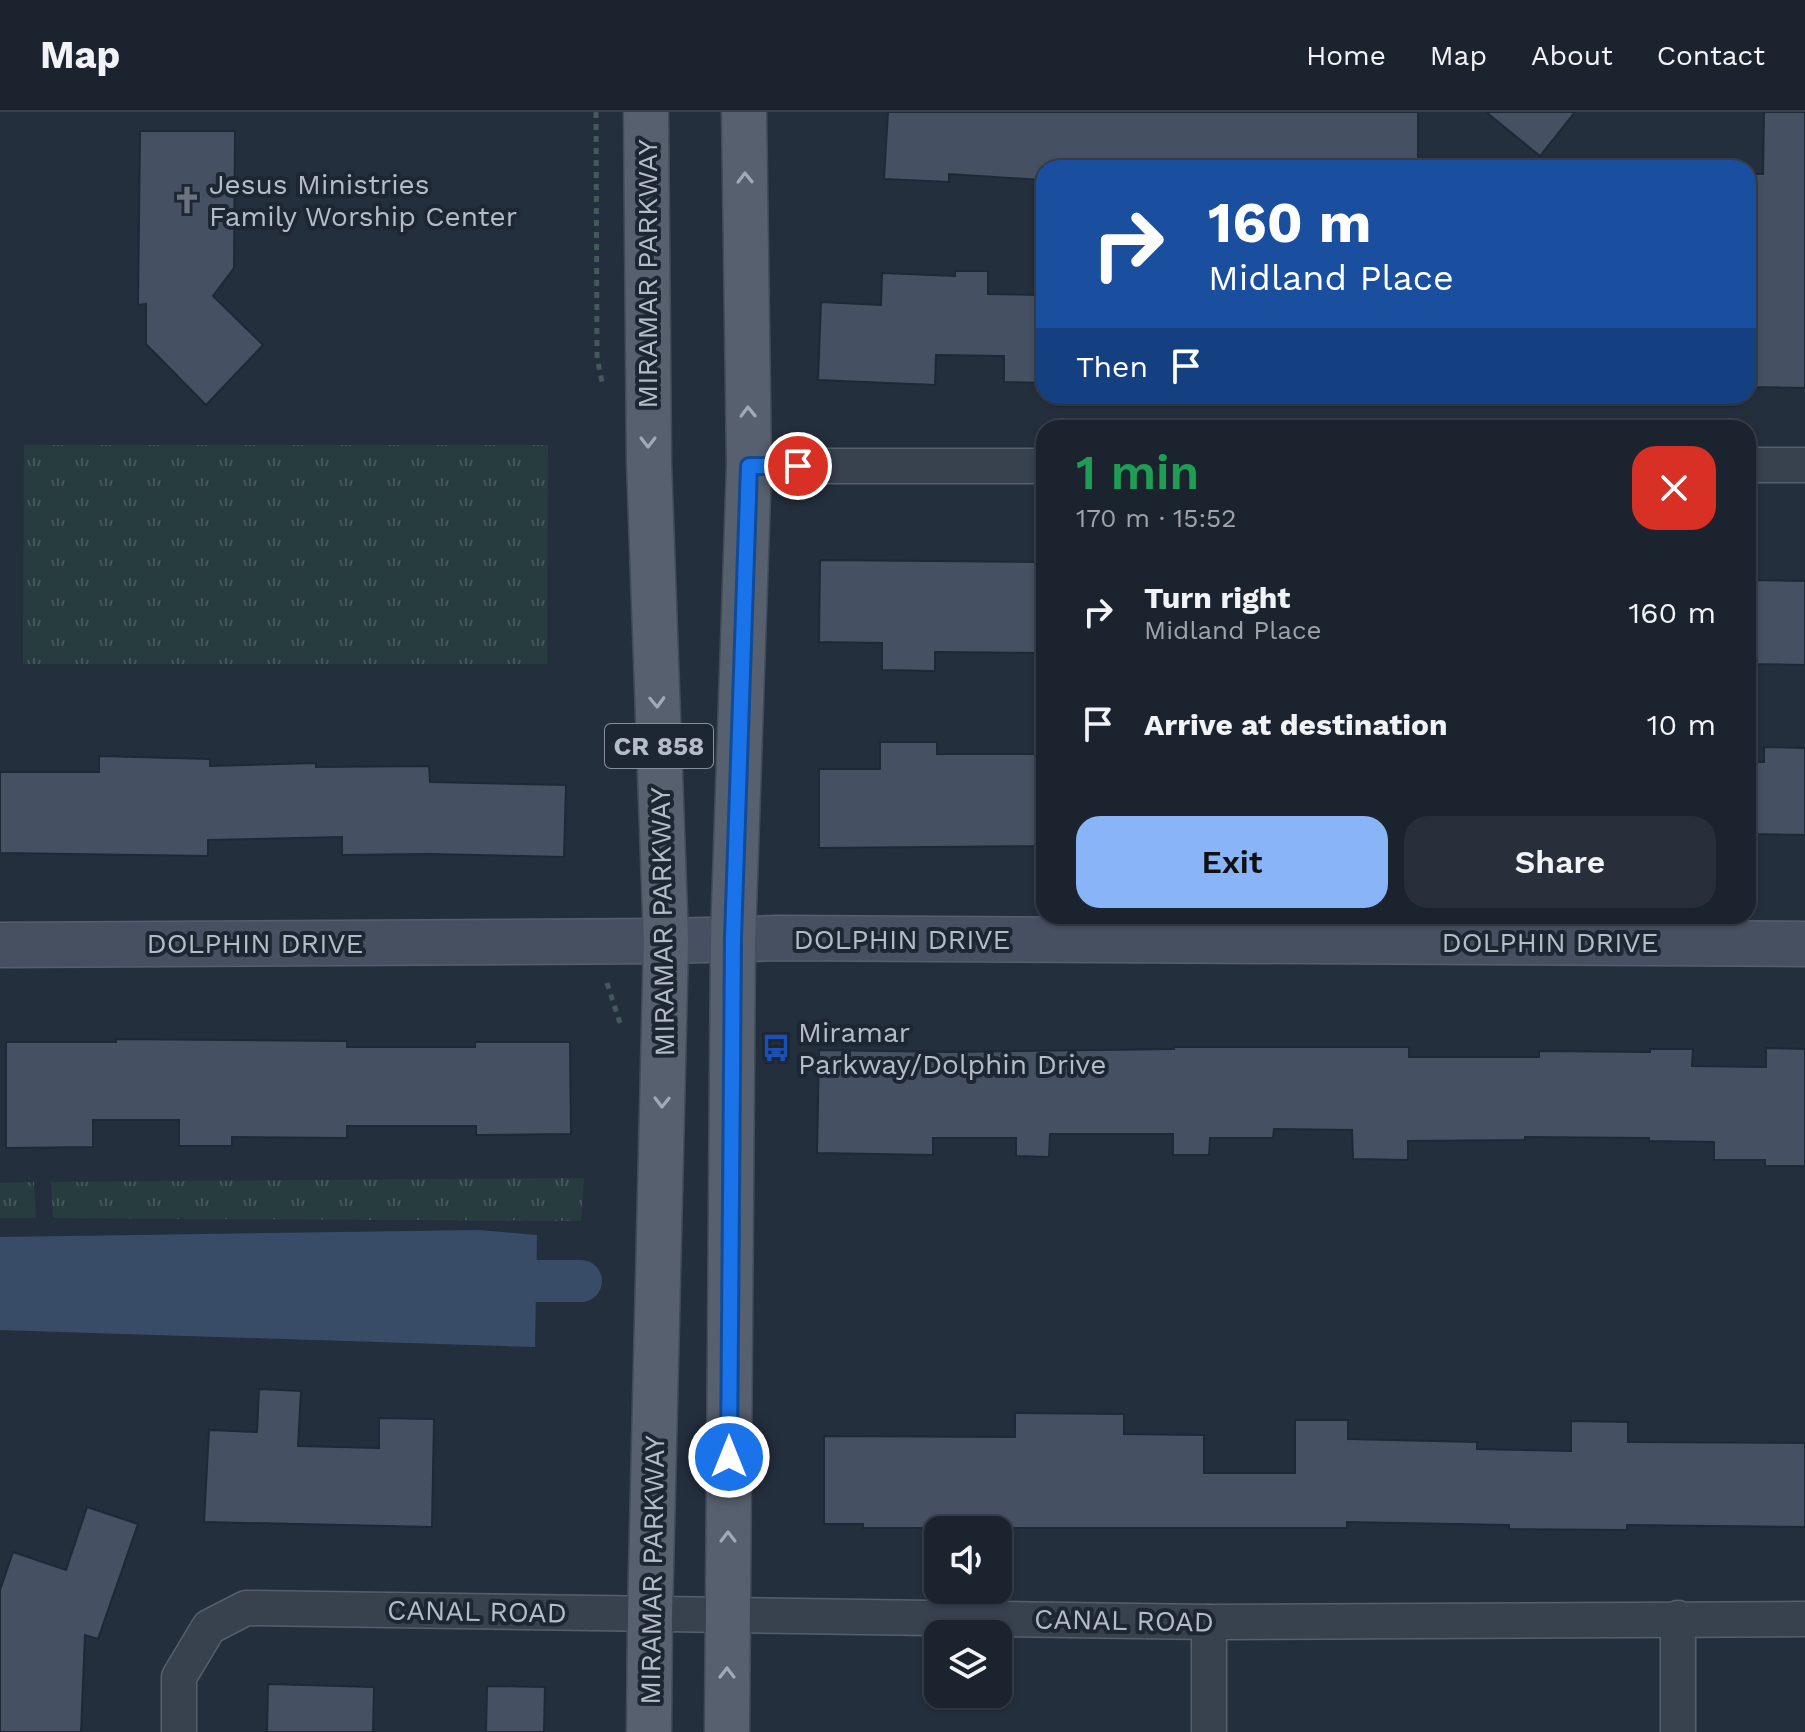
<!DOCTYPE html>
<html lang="en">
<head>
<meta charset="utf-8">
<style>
	body { margin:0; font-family:"Work Sans",sans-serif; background:#282f3a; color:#f1f3f6; height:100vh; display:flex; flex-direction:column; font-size:30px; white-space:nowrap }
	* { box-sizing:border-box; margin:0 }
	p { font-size:26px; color:#a0a4aa }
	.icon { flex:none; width:44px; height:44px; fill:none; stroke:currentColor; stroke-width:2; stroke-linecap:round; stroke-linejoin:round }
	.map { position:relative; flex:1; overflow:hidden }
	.side { position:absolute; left:1036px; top:308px; width:720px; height:504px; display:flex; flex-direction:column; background:#1b232e; border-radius:24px; box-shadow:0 2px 6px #0004,0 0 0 2px #39404a }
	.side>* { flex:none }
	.banner { position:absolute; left:1036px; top:48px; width:720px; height:244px; border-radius:24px; box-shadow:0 2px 6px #0004,0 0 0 2px #39404a; background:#1a4fa0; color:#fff; overflow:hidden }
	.buttons { position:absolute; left:924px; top:1404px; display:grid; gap:16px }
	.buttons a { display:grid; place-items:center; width:88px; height:88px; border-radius:16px; background:#1b232e; box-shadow:0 2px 6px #0004,0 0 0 2px #39404a; font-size:40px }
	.pin { position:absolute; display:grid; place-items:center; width:68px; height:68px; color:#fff; margin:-34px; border:4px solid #fff; border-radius:50%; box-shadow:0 2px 8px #0007 }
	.me { position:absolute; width:88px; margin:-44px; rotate:0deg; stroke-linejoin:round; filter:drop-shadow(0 0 6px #0008) }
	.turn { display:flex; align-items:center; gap:28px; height:168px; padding:0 40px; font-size:36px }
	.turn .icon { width:104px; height:104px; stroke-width:2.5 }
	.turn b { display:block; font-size:56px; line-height:68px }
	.then { display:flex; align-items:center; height:76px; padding:0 40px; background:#0003; gap:16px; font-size:30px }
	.round { display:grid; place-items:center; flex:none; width:84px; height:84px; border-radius:24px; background:#282f3a }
	.overview { display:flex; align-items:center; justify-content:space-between; height:136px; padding:0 40px }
	h1 { font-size:48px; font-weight:600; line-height:60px; color:#1e9e55 }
	.cta { display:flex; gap:16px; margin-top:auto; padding:16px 40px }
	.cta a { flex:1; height:92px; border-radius:24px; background:#8ab4f8; color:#111; font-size:32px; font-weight:600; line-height:92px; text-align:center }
	.cta a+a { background:#282f3a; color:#f1f3f6 }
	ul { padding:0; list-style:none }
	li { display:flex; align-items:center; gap:24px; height:112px; padding:0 40px }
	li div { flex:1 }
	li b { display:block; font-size:30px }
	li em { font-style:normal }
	header { display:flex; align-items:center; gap:48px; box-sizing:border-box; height:112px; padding:0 40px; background:#1b232e; border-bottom:2px solid #39404a }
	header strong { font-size:38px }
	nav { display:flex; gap:44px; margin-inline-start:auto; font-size:28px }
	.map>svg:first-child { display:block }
	.grass { fill:url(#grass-tufts) }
	.water { fill:#394c67 }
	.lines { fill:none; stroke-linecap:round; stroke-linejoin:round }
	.canal { stroke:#394c67; stroke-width:42 }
	.building { fill:#455162; stroke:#1f2835; stroke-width:2 }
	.street-casing { stroke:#565f6c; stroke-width:37 }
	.secondary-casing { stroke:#565f6c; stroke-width:47 }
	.primary-casing { stroke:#414a57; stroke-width:47 }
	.path { stroke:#44595c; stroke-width:5; stroke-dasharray:6 6; stroke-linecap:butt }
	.street { stroke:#38414e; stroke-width:34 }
	.secondary { stroke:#465061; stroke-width:44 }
	.primary { stroke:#56606e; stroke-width:44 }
	.oneway { stroke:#a1aab7 }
	.route-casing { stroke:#114b97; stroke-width:20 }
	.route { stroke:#1a73e8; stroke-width:14 }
	.labels { text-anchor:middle; stroke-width:8; stroke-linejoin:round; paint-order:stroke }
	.shield { fill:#1d2633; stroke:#878f9c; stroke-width:2 }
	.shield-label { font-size:26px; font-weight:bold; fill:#b4bcc9 }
	.poi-label { font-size:28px; fill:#b4bcc9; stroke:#1d2633; text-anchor:start }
	.street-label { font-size:28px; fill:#b4bcc9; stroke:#1d2633 }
</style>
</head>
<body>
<header>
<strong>Map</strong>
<nav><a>Home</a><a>Map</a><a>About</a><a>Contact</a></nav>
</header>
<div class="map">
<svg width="1805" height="1620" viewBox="0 0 1805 1620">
	<defs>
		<pattern id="grass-tufts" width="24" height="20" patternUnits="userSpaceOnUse" patternTransform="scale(2)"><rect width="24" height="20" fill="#263c3f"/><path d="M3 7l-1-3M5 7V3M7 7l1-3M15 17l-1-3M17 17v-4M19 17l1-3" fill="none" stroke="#435659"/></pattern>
	</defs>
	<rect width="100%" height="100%" fill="#242f3e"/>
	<!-- grass -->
	<g class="grass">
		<path d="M24,333h524l-1,219h-524z"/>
		<path d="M584,1066l-3,43 -528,-3 -2,-36z"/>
		<path d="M34,1070l2,36h-36v-35z"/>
	</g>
	<!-- water -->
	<path class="water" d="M479,1118l58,5 -2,112 -535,-17v-93z"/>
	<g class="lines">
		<!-- canal -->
		<path class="canal" d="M478,1169h103"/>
	</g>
	<!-- building -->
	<g class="building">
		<path d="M888,0h530v56h-376v12l-93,-6v8l-65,-3z"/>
		<path d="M1486,0h89l-35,44z"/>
		<path d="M1764,0h41v276l-57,-1v-213h15z"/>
		<path d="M140,19h95l-1,137 -21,28 50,49 -57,60 -60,-61v-40l-8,1z"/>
		<path d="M955,159h33v23l56,1v88l-40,-1v-26l-68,-1 -1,30 -117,-5 3,-78 60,3 1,-32 73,3z"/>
		<path d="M820,448l224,2v91l-109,-1v19l-53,-1v-27l-63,-1z"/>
		<path d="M1748,468l57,1v84l-57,-1z"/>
		<path d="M880,630h57v12h107v92l-225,2v-79h61z"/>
		<path d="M1764,635l41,1v87l-57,-1v-72h16z"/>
		<path d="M99,644l111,3v7l106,-3v4l113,-1 1,16 136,3 -2,72 -134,-3 -88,1v-18l-134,3v16l-208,-3v-81h99z"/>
		<path d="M116,927l231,2v6h128v-5h95l1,92 -95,1v-9h-129v12l-115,-1v9h-53v-26h-86v27l-87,1v-106h110z"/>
		<path d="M1174,935h235v10h130v-6l111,1v-3h43l-1,17 74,1v-19l39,1v117h-40v-6h-51v-18l-65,-1v-3l-124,-1v3l-117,1v19l-55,-1 -1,-29 -78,-1 -1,9h-63l-1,17h-36v-21h-123l-1,23 -33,-1v-18h-83v17l-116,-2 2,-103 131,2 224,-3z"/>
		<path d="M259,1277l42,2 -3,55 81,2v-30l55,1 -2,108 -228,-5 5,-92 48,2z"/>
		<path d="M1015,1301l109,1v20l80,1v38h91v-53h53v19l129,3v7l94,2v-30l57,1v20l177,1v84l-178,-2v5l-118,-1v-4l-162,-3v6h-484v-4h-39v-88l191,1z"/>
		<path d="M87,1395l51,17 -40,115 -13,-4 -4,97h-81v-142l13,-38 53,18z"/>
		<path d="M268,1572l106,3 -1,45h-106z"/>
		<path d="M487,1574l58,1 -1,45h-58z"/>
	</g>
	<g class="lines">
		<defs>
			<g id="street">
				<path d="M1748,353h57"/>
				<path d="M749,354h295"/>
				<path d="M1209,1510v110"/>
				<path d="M179,1620v-55l30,-50 37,-19 963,14 596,-3"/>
				<path d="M1678,1620v-114"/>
			</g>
			<path id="secondary" d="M0,833l666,-4 114,-3 1025,6"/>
			<g id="primary">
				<path d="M646,0l3,351 17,478 -16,674 -1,117"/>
				<path d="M727,1620l6,-794 16,-472 -5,-354"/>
			</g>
		</defs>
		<!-- street casing -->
		<use href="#street" class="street-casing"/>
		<!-- secondary casing -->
		<use href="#secondary" class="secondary-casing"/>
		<!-- primary casing -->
		<use href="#primary" class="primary-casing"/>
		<!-- path -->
		<g class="path">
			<path d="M596,0l1,246 6,28"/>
			<path d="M607,871l13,40"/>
		</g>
		<!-- street -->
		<use href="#street" class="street"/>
		<!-- secondary -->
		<use href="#secondary" class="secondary"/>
		<!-- primary -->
		<use href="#primary" class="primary"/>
	</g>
	<!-- one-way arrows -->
	<defs><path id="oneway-chevron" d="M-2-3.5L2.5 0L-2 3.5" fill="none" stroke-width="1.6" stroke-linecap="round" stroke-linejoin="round" transform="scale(2)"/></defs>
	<g class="oneway">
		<use href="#oneway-chevron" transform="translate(745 66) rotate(-91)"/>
		<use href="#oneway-chevron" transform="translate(748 300) rotate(-91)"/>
		<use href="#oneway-chevron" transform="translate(648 330) rotate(90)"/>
		<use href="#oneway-chevron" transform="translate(657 590) rotate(88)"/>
		<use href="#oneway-chevron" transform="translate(662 990) rotate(91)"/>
		<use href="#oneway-chevron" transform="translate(728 1425) rotate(-90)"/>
		<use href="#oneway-chevron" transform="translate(727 1561) rotate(-90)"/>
	</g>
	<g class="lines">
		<defs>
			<path id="route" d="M729,1345l4,-519 16,-472h49"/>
		</defs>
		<!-- route casing -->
		<use href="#route" class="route-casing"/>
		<!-- route -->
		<use href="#route" class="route"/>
	</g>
	<!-- icons -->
	<defs>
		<symbol id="church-bare" viewBox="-9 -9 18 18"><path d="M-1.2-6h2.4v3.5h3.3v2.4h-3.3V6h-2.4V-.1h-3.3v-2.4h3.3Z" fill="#6b7280" stroke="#1d2633" stroke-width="2.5" paint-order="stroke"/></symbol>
		<symbol id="bus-bare" viewBox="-9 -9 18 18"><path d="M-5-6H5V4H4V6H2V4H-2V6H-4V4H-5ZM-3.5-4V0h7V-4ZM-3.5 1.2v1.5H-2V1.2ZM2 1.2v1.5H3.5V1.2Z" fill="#1a4fb4" stroke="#1d2633" stroke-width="2.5" paint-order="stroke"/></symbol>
	</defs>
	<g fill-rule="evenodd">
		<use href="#church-bare" x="167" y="68" width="40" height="40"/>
		<use href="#bus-bare" x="756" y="916" width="40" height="40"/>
	</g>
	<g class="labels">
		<!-- shield labels -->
		<rect class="shield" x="605" y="612" width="108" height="44" rx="6"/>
		<g class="shield-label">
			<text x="659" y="643">CR 858</text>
		</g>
		<!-- poi labels -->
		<g class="poi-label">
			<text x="209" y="82">Jesus Ministries<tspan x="209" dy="32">Family Worship Center</tspan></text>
			<text x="798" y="930">Miramar<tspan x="798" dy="32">Parkway/Dolphin Drive</tspan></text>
		</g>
		<!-- street labels -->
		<g class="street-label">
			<text transform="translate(647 162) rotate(-90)" y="10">MIRAMAR PARKWAY</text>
			<text transform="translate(662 810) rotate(-91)" y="10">MIRAMAR PARKWAY</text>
			<text x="902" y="837">DOLPHIN DRIVE</text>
			<text x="1550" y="840">DOLPHIN DRIVE</text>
			<text x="255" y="841">DOLPHIN DRIVE</text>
			<text transform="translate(652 1458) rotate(-89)" y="10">MIRAMAR PARKWAY</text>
			<text transform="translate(477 1499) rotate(1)" y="10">CANAL ROAD</text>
			<text transform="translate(1124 1508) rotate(1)" y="10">CANAL ROAD</text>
		</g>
	</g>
</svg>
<div class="buttons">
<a><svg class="icon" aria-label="sound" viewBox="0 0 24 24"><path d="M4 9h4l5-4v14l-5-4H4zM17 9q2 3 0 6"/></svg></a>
<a><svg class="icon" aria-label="layers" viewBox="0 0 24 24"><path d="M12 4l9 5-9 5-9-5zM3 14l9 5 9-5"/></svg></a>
</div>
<div class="pin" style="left:798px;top:354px;background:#d93025"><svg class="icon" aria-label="arrive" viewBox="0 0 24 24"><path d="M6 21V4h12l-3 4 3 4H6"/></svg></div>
<svg class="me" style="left:729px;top:1345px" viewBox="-20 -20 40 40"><circle r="17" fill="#1a73e8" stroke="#fff" stroke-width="3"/><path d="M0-11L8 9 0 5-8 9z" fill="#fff"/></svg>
<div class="banner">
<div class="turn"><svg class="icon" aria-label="right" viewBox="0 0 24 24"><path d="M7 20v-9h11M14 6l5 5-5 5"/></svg><div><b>160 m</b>Midland Place</div></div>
<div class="then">Then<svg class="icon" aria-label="arrive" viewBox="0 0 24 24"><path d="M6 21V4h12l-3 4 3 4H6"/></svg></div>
</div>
<section class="side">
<div class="overview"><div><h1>1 min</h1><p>170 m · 15:52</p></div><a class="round" style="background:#d93025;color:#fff"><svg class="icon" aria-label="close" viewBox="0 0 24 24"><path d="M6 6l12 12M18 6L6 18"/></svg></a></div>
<ul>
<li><svg class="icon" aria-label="right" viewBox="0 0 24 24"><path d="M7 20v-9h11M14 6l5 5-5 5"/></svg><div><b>Turn right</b><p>Midland Place</p></div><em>160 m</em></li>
<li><svg class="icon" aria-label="arrive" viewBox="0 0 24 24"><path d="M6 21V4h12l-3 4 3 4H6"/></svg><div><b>Arrive at destination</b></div><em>10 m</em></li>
</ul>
<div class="cta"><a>Exit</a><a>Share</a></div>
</section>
</div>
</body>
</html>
